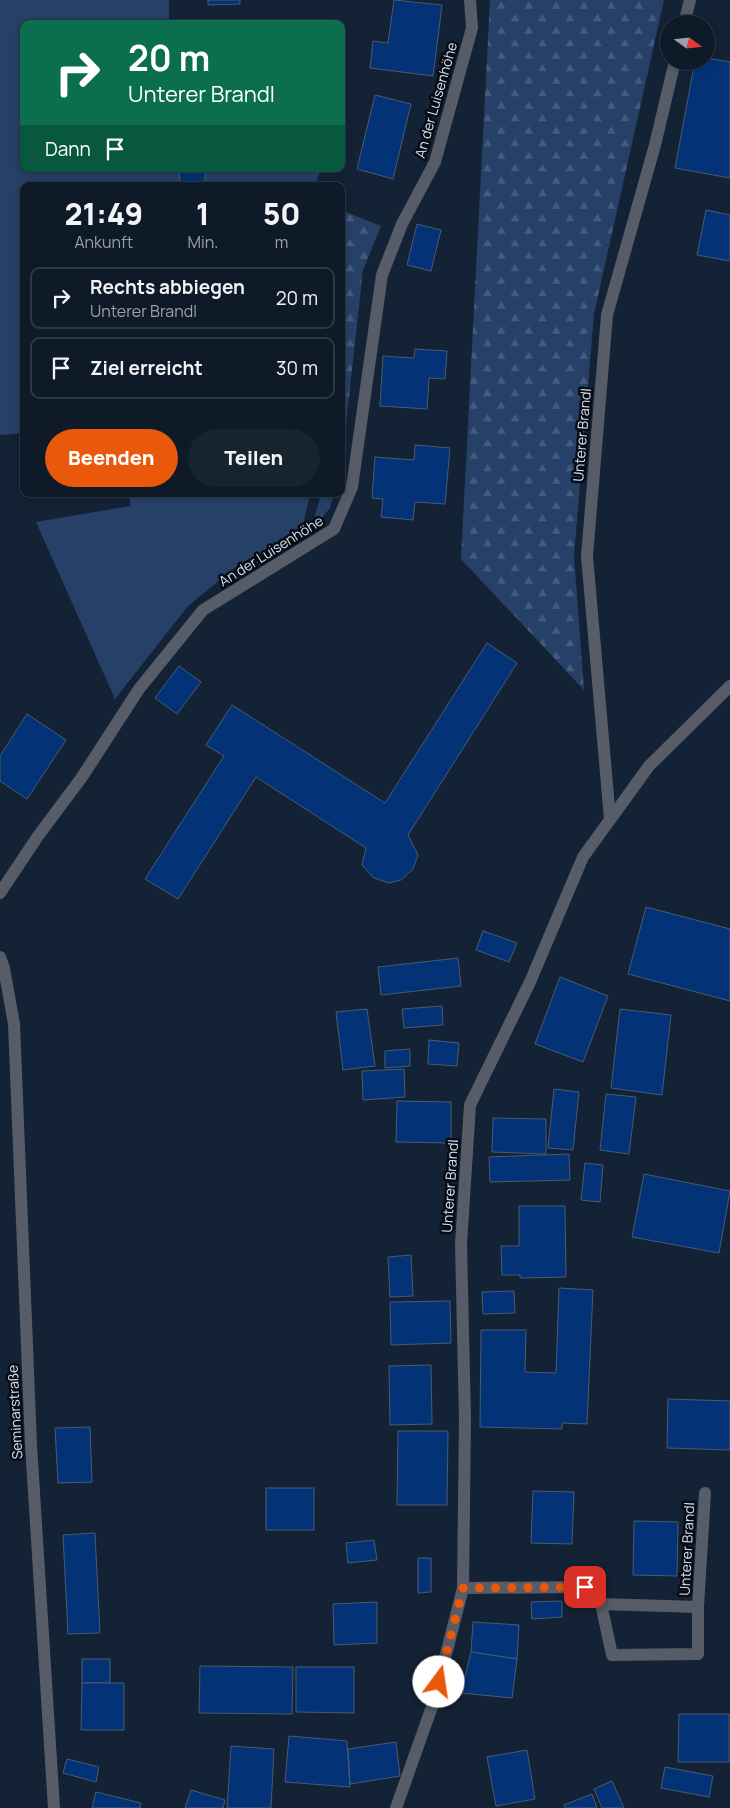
<!DOCTYPE html>
<html lang="de">
<head>
<meta charset="utf-8">
<style>
	body { margin:0; font-family:Manrope,sans-serif; background:#182330; color:#f1f3f6; height:100vh; display:flex; flex-direction:column; font-size:19px; white-space:nowrap }
	* { box-sizing:border-box; margin:0 }
	p { font-size:16px; color:#9ba1a8 }
	.icon { flex:none; width:28px; height:28px; fill:none; stroke:currentColor; stroke-width:2; stroke-linecap:round; stroke-linejoin:round }
	.map { position:relative; flex:1; overflow:hidden }
	.side { position:absolute; left:20px; top:182px; width:325px; height:315px; display:flex; flex-direction:column; background:#0f1a28; border-radius:10px; box-shadow:0 2px 8px #0003,0 0 0 1px #2f3845 }
	.side>* { flex:none }
	.guide { position:absolute; left:20px; top:20px; width:325px; height:152px; border-radius:10px; box-shadow:0 2px 8px #0003,0 0 0 1px #2f3845; background:#0b6e4f; color:#fff; overflow:hidden }
	.needle { width:32px; rotate:105deg }
	.controls { position:absolute; left:660px; top:15px; display:grid; gap:10px }
	.controls a { display:grid; place-items:center; width:55px; height:55px; border-radius:50%; background:#0f1a28; box-shadow:0 2px 8px #0003,0 0 0 1px #2f3845; font-size:25px }
	.pin { position:absolute; display:grid; place-items:center; width:42px; height:42px; color:#fff; margin:-21px; border-radius:10px; box-shadow:0 2px 8px #0006 }
	.me { position:absolute; width:55px; margin:-28px; rotate:14deg; stroke-linejoin:round; filter:drop-shadow(0 0 4px #0008) }
	.turn { display:flex; align-items:center; gap:18px; height:105px; padding:0 25px; font-size:22px }
	.turn .icon { width:65px; height:65px; stroke-width:2.5 }
	.turn b { display:block; font-size:35px; line-height:42px }
	.then { display:flex; align-items:center; height:48px; padding:0 25px; background:#0003; gap:10px; font-size:19px }
	.eta { display:flex; justify-content:space-evenly; align-items:center; height:85px; text-align:center }
	.eta b { font-size:30px; font-weight:800; line-height:35px }
	.primary-button { display:flex; gap:10px; margin-top:auto; padding:10px 25px }
	.primary-button a { flex:1; height:58px; border-radius:30px; background:#ea580c; color:#fff; font-size:20px; font-weight:800; line-height:58px; text-align:center }
	.primary-button a+a { background:#182330; color:#f1f3f6 }
	ul { padding:0; list-style:none }
	li { display:flex; align-items:center; gap:15px; height:62px; margin:0 10px 8px; padding:0 15px; border:2px solid #2f3845; border-radius:10px }
	li div { flex:1 }
	li b { display:block; font-size:19px }
	li em { font-style:normal }
	.map>svg:first-child { display:block }
	.grass { fill:#264067 }
	.forest { fill:url(#forest-firs) }
	.building { fill:#033376; stroke:#4a5a72 }
	.lines { fill:none; stroke-linecap:round; stroke-linejoin:round }
	.lane { stroke:#565d68; stroke-width:12 }
	.street { stroke:#565d68; stroke-width:12 }
	.route { stroke:#ea580c; stroke-width:9; stroke-dasharray:0 16.2 }
	.labels { text-anchor:middle; stroke-width:5; stroke-linejoin:round; paint-order:stroke }
	.street-label { font-size:14px; fill:#d8e2f0; stroke:#060b14 }
</style>
</head>
<body>
<div class="map">
<svg width="730" height="1808" viewBox="0 0 730 1808">
	<defs>
		<pattern id="forest-firs" width="22" height="20" patternUnits="userSpaceOnUse" patternTransform="scale(1.25)"><rect width="22" height="20" fill="#264067"/><path d="M5 1l3.5 6h-7zM16 11l3.5 6h-7z" fill="#455b7d"/></pattern>
	</defs>
	<rect width="100%" height="100%" fill="#142236"/>
	<!-- grass -->
	<g class="grass">
		<path d="M0,0h169v24h-145v145h297l-6,17h-291v247l-24,2z"/>
		<path d="M130,494h180l-8,36 -69,39 -45,37 -73,93 -79,-177 94,-16z"/>
	</g>
	<!-- forest -->
	<g class="forest">
		<path d="M490,0h174l-70,314 -20,242 10,134 -123,-131z"/>
		<path d="M341,210l40,16 -18,44 -22,199z"/>
		<path d="M321,494h13l-4,14 -19,22z"/>
	</g>
	<!-- building -->
	<g class="building">
		<path d="M208,0h32v4l-32,1z"/>
		<path d="M394,0l48,5 -9,71 -63,-8 3,-27 15,2z"/>
		<path d="M706,58l24,4v116l-55,-10 20,-107h11z"/>
		<path d="M375,95l36,9 -18,75 -36,-10z"/>
		<path d="M179,169h26v17h-25z"/>
		<path d="M706,210l24,5v46l-33,-6z"/>
		<path d="M417,224l24,6 -10,41 -24,-6z"/>
		<path d="M415,349l32,2 -2,28 -16,-1 -2,31 -47,-3 3,-50 31,2z"/>
		<path d="M415,445l35,3 -5,56 -30,-2 -2,18 -32,-3 2,-18 -11,-1 3,-41 39,3z"/>
		<path d="M487,643l30,20 -109,172 10,20 -5,14 -12,11 -12,3 -15,-5 -12,-13 4,-17 -110,-71 -78,122 -33,-20 79,-123 -18,-11 26,-40 153,98z"/>
		<path d="M179,666l22,16 -24,32 -22,-16z"/>
		<path d="M27,714l39,26 -39,59 -27,-18v-25z"/>
		<path d="M646,907l84,22v72l-102,-27z"/>
		<path d="M483,931l34,12 -8,19 -33,-12z"/>
		<path d="M458,958l3,28 -80,9 -3,-28z"/>
		<path d="M560,977l48,19 -25,66 -48,-18z"/>
		<path d="M442,1006l1,19 -39,3 -2,-19z"/>
		<path d="M367,1009l8,57 -32,4 -7,-58z"/>
		<path d="M620,1009l51,6 -9,80 -51,-7z"/>
		<path d="M429,1040l30,3 -2,23 -29,-2z"/>
		<path d="M410,1049v17l-25,2v-17z"/>
		<path d="M404,1069l1,28 -42,3 -1,-29z"/>
		<path d="M554,1089l25,3 -6,58 -25,-2z"/>
		<path d="M606,1094l30,3 -7,57 -29,-4z"/>
		<path d="M397,1101l54,1v41l-55,-1z"/>
		<path d="M493,1118l53,1v35l-54,-2z"/>
		<path d="M569,1154l1,26 -80,2 -1,-25z"/>
		<path d="M585,1163l18,2 -3,37 -19,-2z"/>
		<path d="M644,1174l86,17 -11,62 -87,-16z"/>
		<path d="M519,1206h46l1,71 -46,1v-3h-18l-1,-29h18z"/>
		<path d="M411,1255l2,41 -23,1 -2,-40z"/>
		<path d="M559,1288l34,2 -6,134 -25,-1v6l-82,-2 1,-97h45l-1,42 31,1z"/>
		<path d="M514,1291l1,22 -32,1 -1,-22z"/>
		<path d="M450,1301l1,42 -60,2 -1,-43z"/>
		<path d="M431,1365l1,59 -42,1 -1,-59z"/>
		<path d="M668,1399l62,2v49l-63,-2z"/>
		<path d="M90,1427l2,55 -34,1 -3,-55z"/>
		<path d="M398,1431h50l-1,74h-50z"/>
		<rect x="266" y="1488" width="48" height="42"/>
		<path d="M533,1491l41,1 -2,52 -41,-1z"/>
		<path d="M634,1521l44,1 -1,54 -44,-1z"/>
		<path d="M95,1533l5,100 -32,1 -5,-99z"/>
		<path d="M374,1540l3,20 -29,3 -2,-20z"/>
		<path d="M418,1558h13v34l-13,1z"/>
		<path d="M562,1601v16l-30,2 -1,-17z"/>
		<path d="M377,1602v41l-43,2 -1,-41z"/>
		<path d="M473,1622l46,3 -2,34 -46,-7z"/>
		<path d="M471,1652l46,7 -5,39 -51,-5z"/>
		<rect x="82" y="1659" width="28" height="24"/>
		<path d="M200,1666l93,1 -1,47 -93,-1z"/>
		<path d="M296,1667h58v46l-58,-1z"/>
		<path d="M82,1683h42v47h-43z"/>
		<path d="M679,1714h50v48h-51z"/>
		<path d="M289,1736l58,5 3,46 -65,-5z"/>
		<path d="M396,1742l4,34 -50,8 -2,-35z"/>
		<path d="M231,1746l43,3 -3,59h-44z"/>
		<path d="M527,1750l8,49 -39,7 -9,-49z"/>
		<path d="M67,1759l32,8 -3,15 -33,-9z"/>
		<path d="M665,1767l48,9 -4,21 -48,-9z"/>
		<path d="M612,1781l12,27h-22l-8,-19z"/>
		<path d="M191,1790l34,10 -2,8h-38z"/>
		<path d="M96,1792l45,11 -1,5h-48z"/>
		<path d="M592,1794l5,14h-32l-1,-3z"/>
	</g>
	<g class="lines">
		<!-- lane -->
		<path class="lane" d="M0,893l38,-57 44,-59 57,-88 64,-79 131,-81 18,-42 30,-212 20,-51 33,-62 37,-134 -2,-28"/>
		<!-- street -->
		<g class="street">
			<path d="M684,24l6,-24"/>
			<path d="M610,819l-23,-263 20,-241 48,-170 20,-84"/>
			<path d="M0,957l4,11 10,56 17,421 23,363"/>
			<path d="M463,1588l122,-1 16,17 11,51 86,-1v-47l7,-114"/>
			<path d="M601,1604l97,3"/>
			<path d="M396,1808l38,-107 29,-113 2,-169 -4,-175 9,-139 60,-123 53,-125 66,-91 81,-80"/>
		</g>
	</g>
	<g class="lines">
		<!-- route -->
		<path class="route" d="M439,1682l24,-94 122,-1"/>
	</g>
	<g class="labels">
		<!-- street labels -->
		<g class="street-label">
			<text transform="translate(436 100) rotate(-74)" y="5">An der Luisenhöhe</text>
			<text transform="translate(582 435) rotate(-85)" y="5">Unterer Brandl</text>
			<text transform="translate(271 551) rotate(-32)" y="5">An der Luisenhöhe</text>
			<text transform="translate(450 1186) rotate(-86)" y="5">Unterer Brandl</text>
			<text transform="translate(15 1412) rotate(-93)" y="5">Seminarstraße</text>
			<text transform="translate(687 1549) rotate(-87)" y="5">Unterer Brandl</text>
		</g>
	</g>
</svg>
<div class="controls">
<a><svg class="needle" viewBox="-14 -14 28 28"><path d="M0-13l5 13h-10z" fill="#e53935"/><path d="M0 13l5-13h-10z" fill="#9ba1a8"/></svg></a>
</div>
<div class="pin" style="left:585px;top:1587px;background:#d93025"><svg class="icon" aria-label="arrive" viewBox="0 0 24 24"><path d="M6 21V4h12l-3 4 3 4H6"/></svg></div>
<svg class="me" style="left:439px;top:1682px" viewBox="-20 -20 40 40"><circle r="19" fill="#fff"/><path d="M0-13L10 11 0 6-10 11z" fill="#ea580c"/></svg>
<div class="guide">
<div class="turn"><svg class="icon" aria-label="right" viewBox="0 0 24 24"><path d="M7 20v-9h11M14 6l5 5-5 5"/></svg><div><b>20 m</b>Unterer Brandl</div></div>
<div class="then">Dann<svg class="icon" aria-label="arrive" viewBox="0 0 24 24"><path d="M6 21V4h12l-3 4 3 4H6"/></svg></div>
</div>
<section class="side">
<div class="eta">
<div><b>21:49</b><p>Ankunft</p></div>
<div><b>1</b><p>Min.</p></div>
<div><b>50</b><p>m</p></div>
</div>
<ul>
<li><svg class="icon" aria-label="right" viewBox="0 0 24 24"><path d="M7 20v-9h11M14 6l5 5-5 5"/></svg><div><b>Rechts abbiegen</b><p>Unterer Brandl</p></div><em>20 m</em></li>
<li><svg class="icon" aria-label="arrive" viewBox="0 0 24 24"><path d="M6 21V4h12l-3 4 3 4H6"/></svg><div><b>Ziel erreicht</b></div><em>30 m</em></li>
</ul>
<div class="primary-button"><a>Beenden</a><a>Teilen</a></div>
</section>
</div>
</body>
</html>
